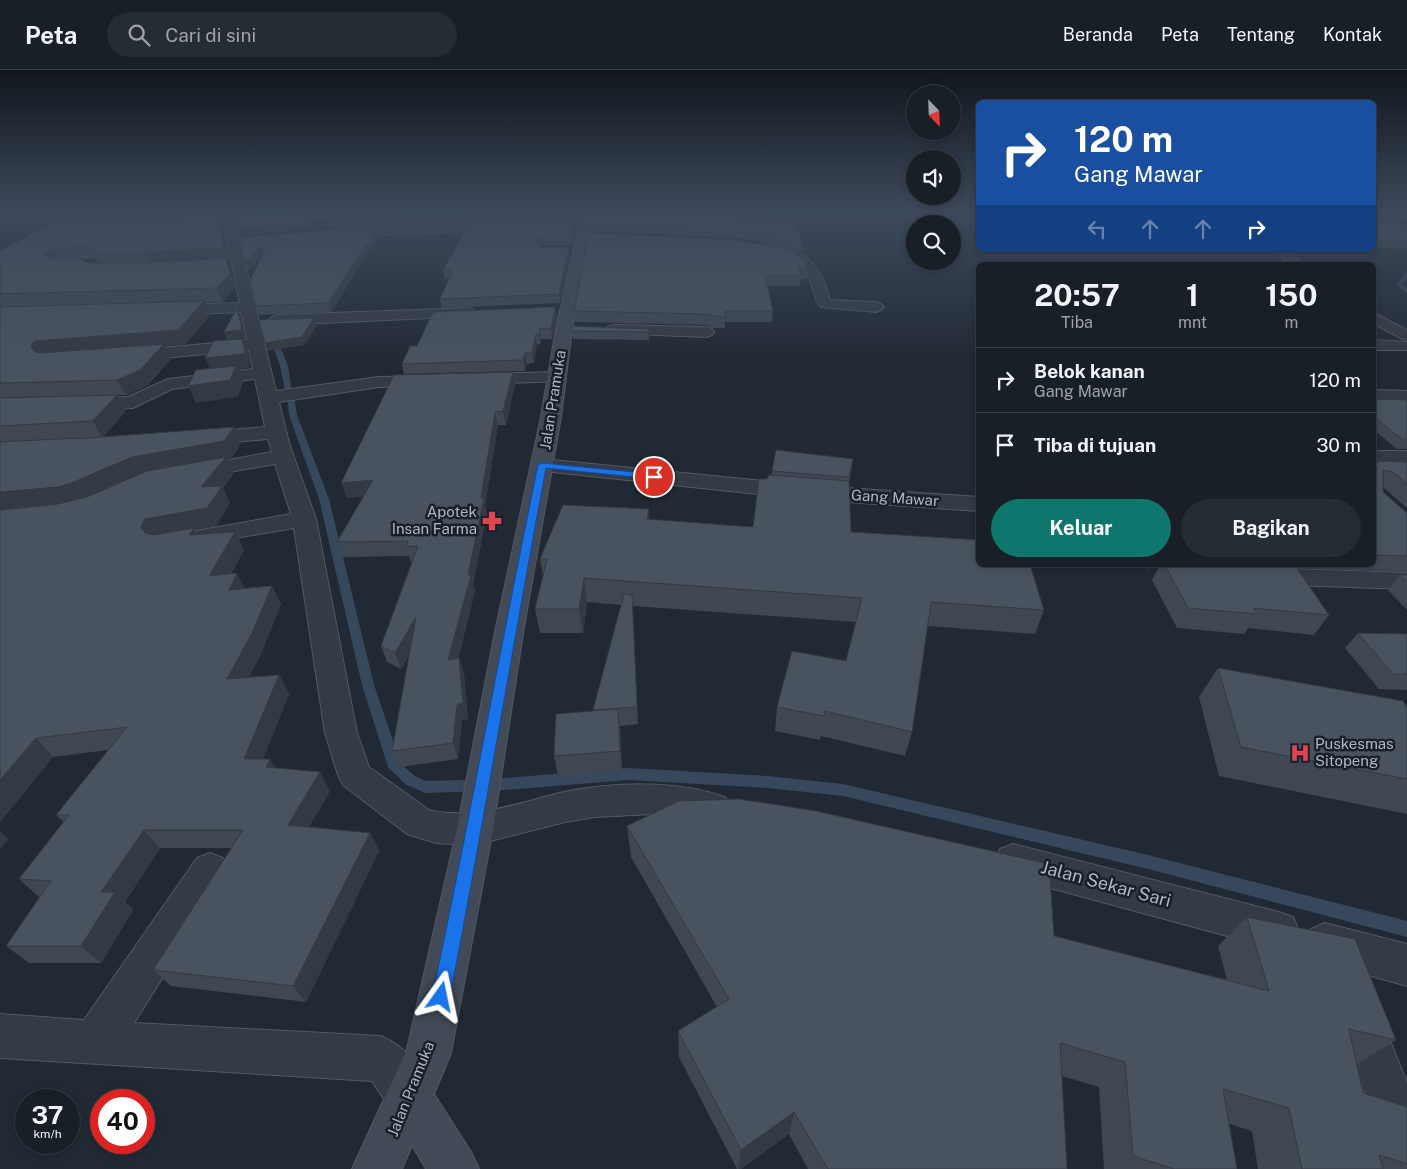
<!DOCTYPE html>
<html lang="id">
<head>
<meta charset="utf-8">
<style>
	body { margin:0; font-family:"Public Sans",sans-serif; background:#262c33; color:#f1f3f6; height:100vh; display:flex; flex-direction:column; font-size:19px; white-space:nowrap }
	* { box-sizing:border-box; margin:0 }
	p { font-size:16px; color:#9fa2a7 }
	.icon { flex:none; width:28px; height:28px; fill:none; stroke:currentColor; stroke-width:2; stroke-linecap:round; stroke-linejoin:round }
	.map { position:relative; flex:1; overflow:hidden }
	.details { position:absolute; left:976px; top:192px; width:400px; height:305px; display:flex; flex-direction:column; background:#191f27; border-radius:8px; box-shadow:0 2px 8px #0003,0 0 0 1px #373d44 }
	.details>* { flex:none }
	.banner { position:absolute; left:976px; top:30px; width:400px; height:152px; border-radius:8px; box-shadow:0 2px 8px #0003,0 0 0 1px #373d44; background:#1a4fa0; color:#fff; overflow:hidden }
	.needle { width:32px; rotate:157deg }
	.buttons { position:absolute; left:906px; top:15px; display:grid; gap:10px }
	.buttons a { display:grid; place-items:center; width:55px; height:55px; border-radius:50%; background:#191f27; box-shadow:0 2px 8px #0003,0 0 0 1px #373d44; font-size:25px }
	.speed { position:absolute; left:15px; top:1019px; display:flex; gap:10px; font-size:25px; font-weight:700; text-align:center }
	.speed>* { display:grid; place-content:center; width:65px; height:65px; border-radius:50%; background:#191f27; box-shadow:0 2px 8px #0003,0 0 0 1px #373d44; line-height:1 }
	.speed small { font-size:12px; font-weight:400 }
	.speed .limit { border:8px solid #d22; background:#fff; color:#111 }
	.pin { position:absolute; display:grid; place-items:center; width:42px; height:42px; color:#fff; margin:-21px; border:2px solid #fff; border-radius:50%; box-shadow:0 1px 5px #0007 }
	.me { position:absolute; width:55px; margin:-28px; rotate:12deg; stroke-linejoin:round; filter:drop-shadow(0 0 4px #0008) }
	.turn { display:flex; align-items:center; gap:18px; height:105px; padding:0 15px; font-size:22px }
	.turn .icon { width:65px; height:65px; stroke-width:2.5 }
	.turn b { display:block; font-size:35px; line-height:42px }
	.lanes { display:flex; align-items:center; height:48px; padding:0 15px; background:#0003; justify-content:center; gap:25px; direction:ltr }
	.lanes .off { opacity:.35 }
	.eta { display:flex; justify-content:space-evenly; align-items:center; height:85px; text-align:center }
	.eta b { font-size:30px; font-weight:700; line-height:35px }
	.button { display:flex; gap:10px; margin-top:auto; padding:10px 15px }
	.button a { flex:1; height:58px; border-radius:30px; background:#0f766e; color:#fff; font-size:20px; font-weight:700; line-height:58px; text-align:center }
	.button a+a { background:#262c33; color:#f1f3f6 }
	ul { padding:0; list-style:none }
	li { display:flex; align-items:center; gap:15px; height:65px; padding:0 15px; border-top:1px solid #373d44 }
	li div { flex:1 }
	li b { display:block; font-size:19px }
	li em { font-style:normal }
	header { display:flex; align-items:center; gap:30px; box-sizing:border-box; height:70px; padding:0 25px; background:#191f27; border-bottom:1px solid #373d44 }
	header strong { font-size:24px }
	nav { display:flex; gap:28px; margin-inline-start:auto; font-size:18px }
	.search { width:350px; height:45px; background:#262c33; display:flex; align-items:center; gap:12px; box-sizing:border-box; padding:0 18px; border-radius:28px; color:#9fa2a7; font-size:19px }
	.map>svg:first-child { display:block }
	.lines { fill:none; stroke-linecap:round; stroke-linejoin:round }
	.stream { fill:#37475c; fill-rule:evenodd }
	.street-casing { stroke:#515963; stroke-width:2 }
	.secondary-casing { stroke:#515963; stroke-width:2 }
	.street { fill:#343b45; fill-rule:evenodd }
	.secondary { fill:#424a57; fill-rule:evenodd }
	.wall { fill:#3f4753; fill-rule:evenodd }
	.shaded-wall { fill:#333a43 }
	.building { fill:#495360; stroke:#333a43 }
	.route { fill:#1a73e8; stroke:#114b97 }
	.labels { text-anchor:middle; stroke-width:5; stroke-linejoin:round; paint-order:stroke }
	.street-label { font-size:15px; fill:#aeb6c2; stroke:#1a2029 }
	.poi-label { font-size:15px; fill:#aeb6c2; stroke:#1a2029; text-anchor:end }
	.near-street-label { font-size:18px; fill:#aeb6c2; stroke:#1a2029 }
</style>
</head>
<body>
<header>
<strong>Peta</strong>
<div class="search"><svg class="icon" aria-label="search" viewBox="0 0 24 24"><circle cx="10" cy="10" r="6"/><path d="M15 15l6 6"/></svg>Cari di sini</div>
<nav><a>Beranda</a><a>Peta</a><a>Tentang</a><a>Kontak</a></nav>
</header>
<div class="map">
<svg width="1407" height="1099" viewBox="0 0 1407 1099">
	<rect width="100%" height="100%" fill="#212934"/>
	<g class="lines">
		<!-- stream -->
		<g class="stream">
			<path d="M1407,148v2l-33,1v-2z"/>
			<path d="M1407,200v7l-4,8 4,3v5l-10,-8z"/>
			<path d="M273,265l3,2 12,29 4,26 -7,-2 -5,-24 -10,-29z"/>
			<path d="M287,324l7,2 3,19 32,84 45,186 27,79 14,12 11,5 65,-2 137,-11 140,8 75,8 305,71 259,66v16l-259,-68 -305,-73 -75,-8 -140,-8 -137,11 -66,2 -20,-9 -17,-17 -26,-82 -43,-186 -30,-84z"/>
		</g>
		<defs>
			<g id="street">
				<path d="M221,141h11l44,180 103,-14 49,-1 6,1 3,4 -3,4 -6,1 -49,1 -100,15 10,41 27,76 41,214 12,34 60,43c46,11 91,-8 135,-18 50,-10 113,-12 161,5l6,11 -6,11 -12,4 -60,-9 -58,3 -30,5 -90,23 -39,-2 -29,-9 -64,-49 -5,-10 -13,-42 -31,-205 -104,18 -9,-2 -3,-5 3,-5 9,-2 101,-18 -16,-50 -80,14 -8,-1 -3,-5 3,-5 8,-1 77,-14 -4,-13 -66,6 -7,-2 -3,-4 3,-4 7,-2 63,-6 -10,-48 -83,10 -39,19 -49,3 -7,-2 -2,-4 2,-4 7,-2 44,-2 40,-18 85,-10 -4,-19 -119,11 -6,-1 -2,-4 2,-4 6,-1 117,-11 -6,-28 -70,3 -5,-2 -3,-3 3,-3 5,-2 69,-2z"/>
				<path d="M585,151l4,2 2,2 -2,2 -250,9 -6,-4 6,-4z"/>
				<path d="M767,173c38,7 53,19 63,57l46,2 5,2 3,3 -3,3 -5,2 -55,-5c-6,-6 -6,-11 -8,-18 -8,-29 -24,-33 -50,-39l-2,-3z"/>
				<path d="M1277,180h13l12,15h-14z"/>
				<path d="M469,238l5,2 3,3 -3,3 -197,9 -5,-2 -3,-3 3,-3 5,-2z"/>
				<path d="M1374,243l33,17v11l-33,-17z"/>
				<path d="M613,255l93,2 6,2 2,3 -2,3 -6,2 -99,-4 -2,-3 2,-3z"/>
				<path d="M1374,270l33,2v8h-33z"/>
				<path d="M557,302l6,1 3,4 -3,4 -85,3 -6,-1 -3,-4 3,-4 6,-1z"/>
				<path d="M1374,320l33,1v12l-33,-1z"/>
				<rect x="1374" y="381" width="33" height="12"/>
				<path d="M542,389l261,26 176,12v14l-176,-12 -269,-29 -3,-5 3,-5z"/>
				<path d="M1266,498l141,5v16l-141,-5 -9,-2 -4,-6 4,-6z"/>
				<path d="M1013,774l266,68 14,5 6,14 -6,14 -14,5 -266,-72 -13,-5 -6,-12 6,-12z"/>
				<path d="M210,783l13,5 6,12 -6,12 -89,141 247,13c29,13 41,34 52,62l-7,16 -16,7 -16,-7 -22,-33 -372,-23v-44l84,6 113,-162z"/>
				<path d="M1325,853l82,21v42l-82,-23 -14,-6 -6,-14 6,-14z"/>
				<path d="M1360,926l15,7 32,80v86l-17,-7 -52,-144 7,-15z"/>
			</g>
			<path id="secondary" d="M582,141h12l-22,118 -11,88 -37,210 -31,202 -42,224 -17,41 37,58 8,17h-53l-14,-24 -10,24h-50l55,-120 50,-220 39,-202 45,-210 15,-88z"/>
		</defs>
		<!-- street casing -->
		<use href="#street" class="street-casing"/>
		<!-- secondary casing -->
		<use href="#secondary" class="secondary-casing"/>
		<!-- street -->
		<use href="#street" class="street"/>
		<!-- secondary -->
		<use href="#secondary" class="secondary"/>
	</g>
	<!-- wall -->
	<g class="wall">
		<path d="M88,141h132h-1l2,9h-3l4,11 7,28h-2l4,12 4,16 -13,15h-17l5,13 -25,29 -20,2 6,13 -23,26 -22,10h-9l9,16 -23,26 138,6 -9,15h-5l7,15 -11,15 7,15 -14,23 -22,4 3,4 38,-2 9,18 -13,24 14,14 27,-2 9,18 -19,48 -13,25 30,-2 10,19 -26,65 13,9 54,23 -21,36 61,6 9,18 -73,151 -135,-16 -18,-16 79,-122h-72l-35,54 8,8 -32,53h-72l-23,-17 34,-49h-1l-20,-18 45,-57 -8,-7 52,-65 -55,7 -53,65v-571l69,-27h9l-3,-6zM80,189h12l5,1 2,3h-12z"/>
		<path d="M358,141h36l-8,14 -53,1 -94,9 117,-23z"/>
		<path d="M581,141l-3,8 -102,3 -1,-6z"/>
		<path d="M594,141h148l-5,10 61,12 4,12v6l-33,-9 -32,-4 -145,-7v-6z"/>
		<path d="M1374,141h33v11l-30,-8v3l30,9v23l-33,-2z"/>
		<path d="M468,156l108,5 -3,14h-28l-5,1 -1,1 31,10 -10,46 -118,5 -2,-9 9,-20h-4l-2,-9z"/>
		<path d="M378,167l-47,75 -72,3 -3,-9 7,-51 -14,16 -4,-8 -6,-25z"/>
		<path d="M735,170l73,28 -1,11h-6l-1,7h-33l6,25 -1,11h-47v6h-12l-7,-3 -131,-3 -1,-11z"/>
		<path d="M555,237l2,10 -5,22h-11l-1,5 -3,1 -3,18 -7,1 -2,7 -121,3 -2,-10 15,-18z"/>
		<path d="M649,259l1,8 -1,3 -76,-1 -1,-8z"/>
		<path d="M513,302l2,13 -9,40h-8l-13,81 2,6 -14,73 2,6 -17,68 1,-1 5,16 4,45 -6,1 -4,39 -59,8 -7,-16 18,-98 -9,16 -14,-7 -6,-16 31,-84h-1l-2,-6 -66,1 -6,-15 27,-46 -17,2z"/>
		<path d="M1374,329l33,1v49h-10l-23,-19z"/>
		<path d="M1374,391l33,1v46l-24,-21v5l24,21v59l-110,-4 32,47 -15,20 -66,-7 -4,6 -67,-6 -25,-48 8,-15h214z"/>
		<path d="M852,398l-3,14 2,50 193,78 -9,24 -107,-8 -16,106 -7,24 -84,-20 -1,4 -45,-9 2,-24 69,-46 10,-39 -223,-16 5,118 -18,2 2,45 -64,5 -4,-20 40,-45 -1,-1 29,-105 -35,-3 -4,31h-43l-5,-24 8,-34 -3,-16 110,-39 103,7 14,-48 4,-4 1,-4z"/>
		<path d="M1145,495h5l-3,5z"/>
		<path d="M1400,505h7v35l-19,-20z"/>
		<path d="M1358,563l49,1v56l-28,-1 -34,-41z"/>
		<path d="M1218,598l189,40v106l-188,-38 -20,-79z"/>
		<path d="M627,756l600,154 -9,-34 29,-29 149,123 -39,24 6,29 44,14v62h-149l-6,-38 -23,-7 8,45h-133l-5,-82 -37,-11 5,93h-259l-19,-35 -48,35h-4l-58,-112 -1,-26 39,-24 -86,-150z"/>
	</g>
	<!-- shaded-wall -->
	<g class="shaded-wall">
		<path d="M389,141h5l-8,14 -2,-7z"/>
		<path d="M578,141h3l-3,8z"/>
		<path d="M739,141h3l-8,16v-6z"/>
		<path d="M218,149l4,12 7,28h-2l4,12 4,16 -13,15 -6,-14 -64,-24 -6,-12z"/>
		<path d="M331,150l2,6 -94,9 -2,-6z"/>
		<path d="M575,153l1,8 -3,14 -1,-8z"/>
		<path d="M376,159l2,8 -47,75 -3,-9z"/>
		<path d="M544,167l1,8 -5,1 -3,4 -1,-8 3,-4z"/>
		<path d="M261,176l3,8 -15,17 -4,-8z"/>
		<path d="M52,178l7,12 -9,5 -7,-12z"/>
		<path d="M569,178l1,9 -10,46 -1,-9z"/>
		<path d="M204,231l6,14 -25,29 -20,2 6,13 -23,26 -22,10 -9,-15 -77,-18 -9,-15 3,-6z"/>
		<path d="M555,237l2,10 -5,22 -1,-10z"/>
		<path d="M237,238l3,7 5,23 -18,2 -3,-8z"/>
		<path d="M314,248l3,8 -13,19 -36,6 -3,-8z"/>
		<path d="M540,258l1,11 -1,5 -1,-10z"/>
		<path d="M649,259l1,8 -1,3 -1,-8z"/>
		<path d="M536,264l1,11 -3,18 -2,-10z"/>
		<path d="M242,269l6,13 2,12 -1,4 -11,1 5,13 -5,15 -42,6 -8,-17 23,-14 -6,-14z"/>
		<path d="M525,283l2,11 -2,7 -2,-11z"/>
		<path d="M513,302l2,13 -9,40 -3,-14z"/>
		<path d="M117,325l9,16 -24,27 -9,-17z"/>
		<path d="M495,342l3,13 -13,81 2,6 -14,73 2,6 -22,85 -5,-16 20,-85z"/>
		<path d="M234,357l7,16 -9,15h-5l7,15 -11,15 7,15 -14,23 -22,4 9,16 -52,-1 -71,-44 -80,10v-19l132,-35z"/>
		<path d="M373,410l5,14 -31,4 -6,-15z"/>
		<path d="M649,439l1,23 -3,-13z"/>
		<path d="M235,462l9,18 -25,44 -10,-18z"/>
		<path d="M237,503l9,18 -17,-1z"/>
		<path d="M584,508l3,24 -4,31 -4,-24z"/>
		<path d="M272,516l9,18 -19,48 -24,45 -11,-18z"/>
		<path d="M632,525l1,18 5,111 -1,-17z"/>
		<path d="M416,547l6,16 -21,36 -6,-16z"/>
		<path d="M459,588l5,16 4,45 -6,1 -4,39 -5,-16z"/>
		<path d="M279,605l10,19 -33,83 -12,-18z"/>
		<path d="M618,639l2,21 2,41 -2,-20z"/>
		<path d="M36,668l17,19 -53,65v-42z"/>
		<path d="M270,689l11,18 -15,-10z"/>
		<path d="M320,702l10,19 -30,52 -12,-18z"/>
		<path d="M144,760l16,18 -35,54 8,8 -32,53 -20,-17 20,-54z"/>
		<path d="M0,761l9,8 -9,10z"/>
		<path d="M370,763l9,18 -73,151 -13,-16z"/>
		<path d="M794,1042l-5,22 -48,35h-3l3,-19z"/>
	</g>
	<!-- building -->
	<g class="building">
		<path d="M88,141h130v3l-143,4z"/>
		<path d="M358,141h31l-5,7 -53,2 -94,9 -3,-13 122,-4z"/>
		<path d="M478,141h100v2l-103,3z"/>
		<path d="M594,141h145l-5,10 62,2 2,10h2l2,12 -32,-10 -32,-4 -146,-6z"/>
		<path d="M1374,141h2l1,6 30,9v16l-33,-2z"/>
		<path d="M1392,141h15v4z"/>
		<path d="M61,149l8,5 149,-5 6,28 -78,5h-52l-3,-4 -5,-1 -34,1 -9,5 9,6 26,-1 9,5h59l80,-5 4,16 -14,14 -216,6v-43z"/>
		<path d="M575,153l-3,14h-28l-5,1 -3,4 3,5 30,1 -10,46 -119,5 13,-29h-10l25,-44z"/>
		<path d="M376,159l-48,74 -72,3 -6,-26 16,-31 -5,-3 -16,17 -6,-25 92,-8z"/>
		<path d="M589,163l146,7 51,8 18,11 4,9h-9l2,7h-36l8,36h-48v6l-12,-1 -7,-2 -132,-3z"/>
		<path d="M204,231l-26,29 -144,11 -3,6 4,5 6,1 123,-9 -24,26 -23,10 -117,3v-76z"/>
		<path d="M555,237l-4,22 -11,-1 -1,6h-3l-4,19h-7l-2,7 -121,4 8,-18h7l16,-34z"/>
		<path d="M237,238l5,22 -18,2z"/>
		<path d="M314,248l-12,19 -37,6 -6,-23z"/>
		<path d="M572,256l77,3 -1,3 -76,-1z"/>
		<path d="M242,269l3,12 -2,3 -38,4 9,-17z"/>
		<path d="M236,296l-6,14 -42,6 8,-16z"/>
		<path d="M513,302l-10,39 -8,1 -14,86h3l-16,77h3l-23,85 11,-2 4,45 -6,2 -4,38 -61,8 24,-134 -21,36 -14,-7 37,-100 -12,1 2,-6 -71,1 36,-62 -32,3 53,-108z"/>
		<path d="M117,325l-24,26 -93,5v-28z"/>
		<path d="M1374,329l33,1v40h-4l-29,-23z"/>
		<path d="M234,357l-10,14 -92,16 -63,27 -12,3 -57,5v-50l78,-4 -2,1z"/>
		<path d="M776,380l77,9 -4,18 -77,-6z"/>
		<path d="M226,387l-25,30 21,-1 -15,22 -62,11 -4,8 4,6 9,2 40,-7 -5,7 46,-3 -26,44 28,-3 -8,17 43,-4 -20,47 -25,46 52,-4 -35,84h26l-4,8 54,5 -32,53 82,8 -77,153 -140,-16 90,-140h-99l-43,62h14l-34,54h-75l45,-65 -32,-2 50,-64h-13l71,-88 -91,11 -36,42v-270l58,-6 29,-7 60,-26z"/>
		<path d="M1374,391l33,1v22l-14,-12 -10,-2v22l24,21v43l-33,-1v-31h2l-2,-3z"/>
		<path d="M769,405l80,6 2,51 128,8v25h51l14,45 -113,-8 -19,130 -87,-21 -1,5 -47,-9 15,-56 54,10 16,-63 -278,-20 -5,31h-44l12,-50h-7l23,-54 86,4 -2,10 106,8 6,-48h8z"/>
		<path d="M1165,495h97l34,2 33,48 -76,-7 4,6 -69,-6z"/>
		<path d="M1400,505h7v7z"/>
		<path d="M624,524l8,1 5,112 -44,3z"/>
		<path d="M1358,563l49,1v40h-14z"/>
		<path d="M1218,598l185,33 4,7v71l-166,-32z"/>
		<path d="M618,639l2,42 -66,5 2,-42z"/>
		<path d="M739,729l77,12 233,53 5,72 215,55 -22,-74 108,22 41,101 -47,-11 14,64 44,14v57l-28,-9 4,14h-81l-13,-61 -66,-19 14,80h-63l-41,-13 -8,-94 -65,-19 7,126h-239l-34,-57 -53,38 -63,-119 51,-32 -102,-173 52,-25z"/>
	</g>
	<!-- sky -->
	<linearGradient id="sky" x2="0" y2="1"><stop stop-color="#12171d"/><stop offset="0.48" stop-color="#3d495c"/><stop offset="1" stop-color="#3d495c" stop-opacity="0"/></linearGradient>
	<rect width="1407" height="295" fill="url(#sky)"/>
	<!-- route -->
	<path class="route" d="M542,393l112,11 5,3 -5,2 -108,-11c-33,176 -62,353 -96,529l-3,6 -6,3 -6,-3 -3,-6c38,-177 69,-355 106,-532z"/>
	<!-- icons -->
	<defs>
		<symbol id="pharmacy-bare" viewBox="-9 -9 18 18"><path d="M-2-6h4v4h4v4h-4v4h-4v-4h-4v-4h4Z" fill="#e0444e" stroke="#1a2029" stroke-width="2.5" paint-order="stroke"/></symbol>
		<symbol id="hospital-bare" viewBox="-9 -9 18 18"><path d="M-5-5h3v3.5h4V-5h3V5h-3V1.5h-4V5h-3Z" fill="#e0444e" stroke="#1a2029" stroke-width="2.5" paint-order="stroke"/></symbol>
	</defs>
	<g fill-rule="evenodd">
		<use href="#pharmacy-bare" x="478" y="437" width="28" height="28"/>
		<use href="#hospital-bare" x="1286" y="669" width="28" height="28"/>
	</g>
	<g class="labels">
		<!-- street labels -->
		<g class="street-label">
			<text transform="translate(553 330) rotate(-81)" y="5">Jalan Pramuka</text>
			<text transform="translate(895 428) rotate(4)" y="5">Gang Mawar</text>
			<text transform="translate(411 1019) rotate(-68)" y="5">Jalan Pramuka</text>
		</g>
		<!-- poi labels -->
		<g class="poi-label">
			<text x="477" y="447">Apotek<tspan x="477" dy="17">Insan Farma</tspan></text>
			<text x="1315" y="679" text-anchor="start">Puskesmas<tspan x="1315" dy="17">Sitopeng</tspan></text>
		</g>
		<!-- near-street labels -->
		<g class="near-street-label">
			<text transform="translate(1106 814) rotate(15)" y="6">Jalan Sekar Sari</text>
		</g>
	</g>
</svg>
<div class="buttons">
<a><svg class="needle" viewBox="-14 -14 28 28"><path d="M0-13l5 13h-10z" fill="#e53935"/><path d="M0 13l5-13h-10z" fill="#9fa2a7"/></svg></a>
<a><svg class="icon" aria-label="sound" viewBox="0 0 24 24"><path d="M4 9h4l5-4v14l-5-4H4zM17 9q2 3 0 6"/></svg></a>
<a><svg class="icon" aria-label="search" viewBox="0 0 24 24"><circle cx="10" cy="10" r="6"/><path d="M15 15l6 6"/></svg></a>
</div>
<div class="speed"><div>37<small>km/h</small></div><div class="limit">40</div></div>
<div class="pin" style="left:654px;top:407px;background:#d93025"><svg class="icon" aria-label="arrive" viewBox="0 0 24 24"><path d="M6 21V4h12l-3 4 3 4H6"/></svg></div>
<svg class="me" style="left:441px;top:927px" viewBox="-20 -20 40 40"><path d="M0-17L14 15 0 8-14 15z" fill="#1a73e8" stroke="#fff" stroke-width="4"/></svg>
<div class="banner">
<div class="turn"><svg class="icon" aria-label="right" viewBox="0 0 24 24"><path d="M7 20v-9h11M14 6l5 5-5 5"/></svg><div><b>120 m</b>Gang Mawar</div></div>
<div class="lanes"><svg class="icon off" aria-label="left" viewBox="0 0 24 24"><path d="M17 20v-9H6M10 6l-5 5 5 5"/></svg><svg class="icon off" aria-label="ahead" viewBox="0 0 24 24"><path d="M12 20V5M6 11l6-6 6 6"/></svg><svg class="icon off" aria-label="ahead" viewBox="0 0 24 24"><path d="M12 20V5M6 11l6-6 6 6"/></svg><svg class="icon" aria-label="right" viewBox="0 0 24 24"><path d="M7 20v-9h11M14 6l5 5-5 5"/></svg></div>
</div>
<section class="details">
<div class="eta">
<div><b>20:57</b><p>Tiba</p></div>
<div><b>1</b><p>mnt</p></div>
<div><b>150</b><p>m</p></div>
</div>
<ul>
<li><svg class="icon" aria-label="right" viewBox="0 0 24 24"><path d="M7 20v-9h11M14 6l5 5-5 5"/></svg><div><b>Belok kanan</b><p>Gang Mawar</p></div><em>120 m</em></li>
<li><svg class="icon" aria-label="arrive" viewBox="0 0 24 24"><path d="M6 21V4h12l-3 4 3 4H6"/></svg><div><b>Tiba di tujuan</b></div><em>30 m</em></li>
</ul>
<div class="button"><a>Keluar</a><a>Bagikan</a></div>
</section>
</div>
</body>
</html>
